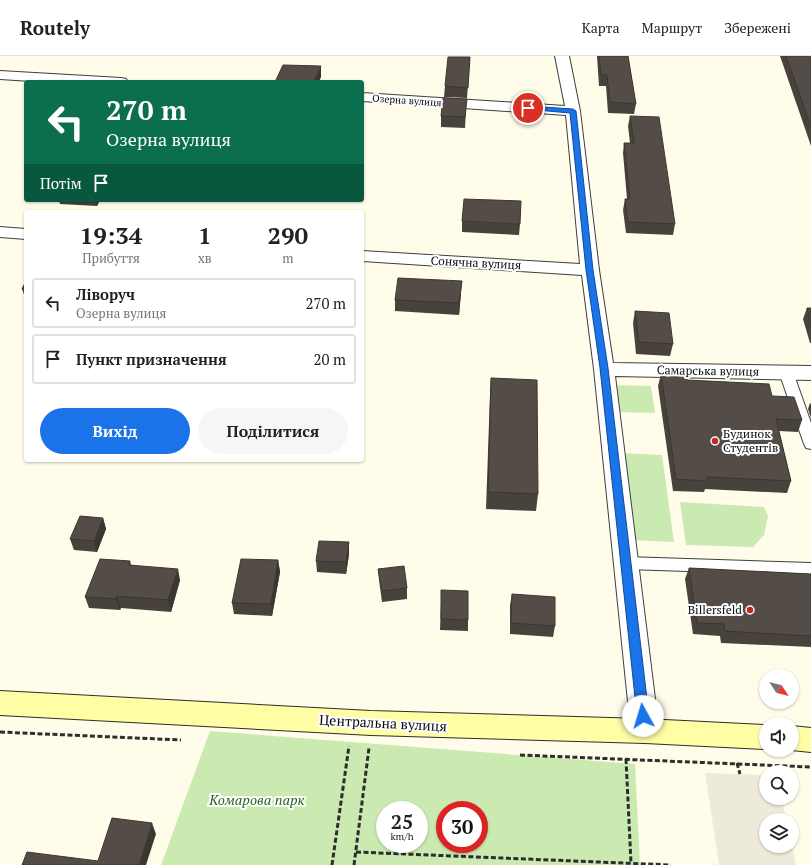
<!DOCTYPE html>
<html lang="uk">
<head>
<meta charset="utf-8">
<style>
	body { margin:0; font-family:"PT Serif",serif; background:#f6f6f6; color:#222; height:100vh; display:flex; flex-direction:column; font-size:15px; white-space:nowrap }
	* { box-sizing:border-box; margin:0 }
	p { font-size:13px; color:#767676 }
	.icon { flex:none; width:22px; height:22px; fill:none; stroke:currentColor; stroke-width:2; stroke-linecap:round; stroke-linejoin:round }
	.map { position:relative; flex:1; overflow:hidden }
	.drawer { position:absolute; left:24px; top:154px; width:340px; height:252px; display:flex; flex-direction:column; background:#fff; border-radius:4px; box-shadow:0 1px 3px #0004 }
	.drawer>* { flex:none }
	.banner { position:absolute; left:24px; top:24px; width:340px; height:122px; border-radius:4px; box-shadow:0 1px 3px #0004; background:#0b6e4f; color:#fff; overflow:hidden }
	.needle { width:26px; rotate:126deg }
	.buttons { position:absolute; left:759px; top:613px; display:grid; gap:8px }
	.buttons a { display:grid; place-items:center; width:40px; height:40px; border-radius:50%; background:#fff; box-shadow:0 1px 3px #0004; font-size:20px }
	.speed { position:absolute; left:376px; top:745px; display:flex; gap:8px; font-size:20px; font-weight:700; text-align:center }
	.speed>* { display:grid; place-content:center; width:52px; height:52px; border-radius:50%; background:#fff; box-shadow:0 1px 3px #0004; line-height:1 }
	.speed small { font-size:10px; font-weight:400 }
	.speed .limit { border:6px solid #d22; background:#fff; color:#111 }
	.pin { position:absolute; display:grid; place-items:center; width:34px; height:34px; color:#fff; margin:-17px; border:2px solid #fff; border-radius:50%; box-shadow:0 1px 4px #0007 }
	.me { position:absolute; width:44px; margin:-22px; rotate:354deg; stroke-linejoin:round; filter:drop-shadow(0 0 3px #0008) }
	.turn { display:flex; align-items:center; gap:14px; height:84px; padding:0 16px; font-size:18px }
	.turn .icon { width:52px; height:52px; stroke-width:2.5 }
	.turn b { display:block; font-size:28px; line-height:34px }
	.then { display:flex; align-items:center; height:38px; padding:0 16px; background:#0003; gap:8px; font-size:15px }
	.eta { display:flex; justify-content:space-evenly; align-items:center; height:68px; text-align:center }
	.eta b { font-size:24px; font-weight:800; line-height:28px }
	.primary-button { display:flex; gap:8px; margin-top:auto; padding:8px 16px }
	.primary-button a { flex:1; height:46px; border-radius:24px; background:#1a73e8; color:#fff; font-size:16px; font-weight:800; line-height:46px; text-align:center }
	.primary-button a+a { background:#f6f6f6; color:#222 }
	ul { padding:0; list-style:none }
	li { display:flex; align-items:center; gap:12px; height:50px; margin:0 8px 6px; padding:0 8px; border:2px solid #e0e0e0; border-radius:4px }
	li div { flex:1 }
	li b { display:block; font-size:15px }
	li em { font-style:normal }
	header { display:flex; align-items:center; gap:24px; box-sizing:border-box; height:56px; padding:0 20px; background:#fff; border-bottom:1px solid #e0e0e0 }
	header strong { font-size:19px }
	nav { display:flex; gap:22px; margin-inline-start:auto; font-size:14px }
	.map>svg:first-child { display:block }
	.green { fill:#caeab2; fill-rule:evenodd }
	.plaza { fill:#eeead9 }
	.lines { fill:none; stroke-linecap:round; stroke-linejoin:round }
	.lane-casing { stroke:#3e3e3e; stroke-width:2 }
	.street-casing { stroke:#3e3e3e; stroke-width:2 }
	.secondary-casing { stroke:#2d2d2d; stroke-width:2 }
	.path { stroke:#2d2d2d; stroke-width:3; stroke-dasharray:5 2.5; stroke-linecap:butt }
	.lane { fill:#fff; fill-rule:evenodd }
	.street { fill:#fff; fill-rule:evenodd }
	.secondary { fill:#fffea4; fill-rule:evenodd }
	.wall { fill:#48423d }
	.shaded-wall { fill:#3b3632 }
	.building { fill:#544d47; stroke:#3b3632 }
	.route { fill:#1a73e8; stroke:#114b97 }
	.poi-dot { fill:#bf271f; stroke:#fff; stroke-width:1.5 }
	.labels { text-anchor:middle; stroke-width:4; stroke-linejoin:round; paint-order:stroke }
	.far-street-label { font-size:10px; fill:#0b0b0b; stroke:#fff }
	.street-label { font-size:12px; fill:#0b0b0b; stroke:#fff }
	.poi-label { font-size:12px; fill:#0b0b0b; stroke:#fff; text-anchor:start }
	.near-street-label { font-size:14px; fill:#0b0b0b; stroke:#fff }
	.near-park-label { font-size:14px; font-style:italic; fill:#22641a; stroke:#fff }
</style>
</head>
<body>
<header>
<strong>Routely</strong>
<nav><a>Карта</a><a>Маршрут</a><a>Збережені</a></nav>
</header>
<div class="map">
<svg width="811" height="809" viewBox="0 0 811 809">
	<rect width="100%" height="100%" fill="#fffde9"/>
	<!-- green -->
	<g class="green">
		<path d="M611,329l40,1 4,27 -40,-1z"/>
		<path d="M620,397l42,2 12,87 -45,-2z"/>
		<path d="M680,446l84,5 4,9 -4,19 -11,12 -67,-2z"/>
		<path d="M210,675l425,33 5,101h-479zM385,754h34v34h-34zM445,754h34v34h-34z"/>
	</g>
	<!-- plaza -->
	<path class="plaza" d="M705,717l61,2v23h16l4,22h-20v26h26v-1l4,20h3h-80z"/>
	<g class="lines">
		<defs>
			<g id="lane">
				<path d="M786,312l5,1 2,3 18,51v26l-5,-1 -2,-4 -25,-72 2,-3z"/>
				<path d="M626,501l185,6v12l-185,-6 -6,-2 -2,-4 2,-4z"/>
			</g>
			<g id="street">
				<path d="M555,0h14l11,55 19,159 14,93 198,3v14l-196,-4 44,355 -4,9 -10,3 -10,-3 -4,-9 -37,-362 -12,-94 -220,-14v-10l218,13 -14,-149 -204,-14v-8l203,13z"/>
				<path d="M0,15l121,7 5,1 2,3h-81l-47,-3z"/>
				<path d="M0,171l26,2v10l-26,-2z"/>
			</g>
			<g id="secondary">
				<path d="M0,635l371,20 274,8 121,6v24l-121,-6 -274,-8 -371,-20z"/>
				<path d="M792,670l19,2v24l-20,-2z"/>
			</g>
		</defs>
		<!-- lane casing -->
		<use href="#lane" class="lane-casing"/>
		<!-- street casing -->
		<use href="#street" class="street-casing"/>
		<!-- secondary casing -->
		<use href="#secondary" class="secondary-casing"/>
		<!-- path -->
		<g class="path">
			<path d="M0,676l181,8"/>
			<path d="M520,699l291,12"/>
			<path d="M626,703l5,104"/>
			<path d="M737,707l3,11"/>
			<path d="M356,796l315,13"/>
			<path d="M332,809l17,-119"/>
			<path d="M354,809l15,-117"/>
		</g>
		<!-- lane -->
		<use href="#lane" class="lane"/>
		<!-- street -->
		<use href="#street" class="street"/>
		<!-- secondary -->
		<use href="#secondary" class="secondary"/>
	</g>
	<!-- wall -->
	<g class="wall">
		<path d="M597,0h31l8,48 -2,10 -26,-1 -2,-27h-7z"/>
		<path d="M780,0h31v90z"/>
		<path d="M470,1l-3,41 -23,-1 1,-11z"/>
		<path d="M466,54l-1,18 -24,-1v-11z"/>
		<path d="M630,60l45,108 -2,11 -47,-2 -3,-23 2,-11h2l-4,-46 1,-10h6l-2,-17z"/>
		<path d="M59,144h41l-3,6 -37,-2z"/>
		<path d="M462,165l58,3 -1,11 -57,-3z"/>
		<path d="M26,225v19l-4,-11z"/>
		<path d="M461,236l-2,23 -64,-4v-11z"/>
		<path d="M807,252h4v35h-1l-7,-24z"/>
		<path d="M635,255l38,33 -3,12 -34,-2 -3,-31z"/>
		<path d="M661,318l26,6 85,16 30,24 -4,12 -19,-1 12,50 -4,12 -82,-4 -1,3 -31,-1 -15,-105z"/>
		<path d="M491,322l47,116 -2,17 -50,-2 4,-114z"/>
		<path d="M810,347l1,1v14l-3,-9z"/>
		<path d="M103,462l3,11 -9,23 -23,-2 -4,-11z"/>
		<path d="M349,498l-3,20 -29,-2 -1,-11z"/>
		<path d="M278,504l2,12 -8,44 -38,-2 -2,-11z"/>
		<path d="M130,505l1,4 49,15 -9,32 -50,-4 -1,2 -31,-2 -4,-11z"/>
		<path d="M689,512l122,6v73l-90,-4 -1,-7 -27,-2 -8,-55z"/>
		<path d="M378,513l29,19v11l-25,3 -3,-22z"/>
		<path d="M512,538l43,32 -2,11 -43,-3v-29z"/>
		<path d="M441,546l27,18v11l-28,-1z"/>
	</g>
	<!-- shaded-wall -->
	<g class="shaded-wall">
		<path d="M321,10v11l-2,5h-6z"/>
		<path d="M95,144h5l-3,6z"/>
		<path d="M462,225l-1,11 -2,23v-12z"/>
		<path d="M103,462l3,11 -9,23 -3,-11z"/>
		<path d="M349,486v12l-3,20v-12z"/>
		<path d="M278,504l2,12 -8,44 -1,-12z"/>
		<path d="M178,513l2,11 -9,32 -3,-12z"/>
		<path d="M117,540l4,12 -1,2 -4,-11z"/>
		<path d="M152,767l4,11 -10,31h-7z"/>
	</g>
	<!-- building -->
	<g class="building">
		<path d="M599,0h29l8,48 -26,-2 -3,-27h-6z"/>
		<path d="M786,0h25v71z"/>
		<path d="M448,1h22l-2,31 -23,-2z"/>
		<path d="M283,9l38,1 -8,16h-38z"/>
		<path d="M443,42l24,1 -2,18 -24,-1z"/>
		<path d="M630,60l29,1 16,107 -47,-2 -3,-23h5l-6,-56h10z"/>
		<path d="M464,143l57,2 -1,23 -58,-3z"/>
		<path d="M398,222l64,3 -3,22 -64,-3z"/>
		<path d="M26,225v8h-4z"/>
		<path d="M807,252h4v15z"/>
		<path d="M635,255l34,2 4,31 -34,-2z"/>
		<path d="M661,318l25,1 1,5 82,4 3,12 22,1 8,23 -26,-1 15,62 -84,-4v4l-31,-2z"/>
		<path d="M491,322l46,2 1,114 -50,-2z"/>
		<path d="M80,460l23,2 -9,23 -24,-2z"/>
		<path d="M319,485l30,1 -3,20 -30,-1z"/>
		<path d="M100,503l30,2 -1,4 49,4 -10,31 -51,-4 -1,3 -31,-2z"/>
		<path d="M241,503l37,1 -7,44 -39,-1z"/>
		<path d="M404,510l3,22 -25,3 -4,-22z"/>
		<path d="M689,512l122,6v62l-86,-5 -1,-7 -27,-1z"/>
		<path d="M441,534l27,1v29l-27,-1z"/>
		<path d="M512,538l43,3v29l-44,-3z"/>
		<path d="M112,762l40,5 -13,42h-117l5,-13 71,9z"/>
	</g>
	<!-- route -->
	<path class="route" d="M528,50l45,3 3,2 17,159 15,98 41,348 -2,3 -4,2 -4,-2 -2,-3 -37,-348 -14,-98 -16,-157 -45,-4v-2z"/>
	<!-- markers -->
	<g class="poi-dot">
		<circle cx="715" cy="385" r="4"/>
		<circle cx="750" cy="554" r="4"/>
	</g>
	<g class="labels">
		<!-- far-street labels -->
		<g class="far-street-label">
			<text transform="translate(407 44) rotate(4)" y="4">Озерна вулиця</text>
		</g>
		<!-- street labels -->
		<g class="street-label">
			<text transform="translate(476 207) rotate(3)" y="4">Сонячна вулиця</text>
			<text transform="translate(708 315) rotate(1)" y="4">Самарська вулиця</text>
		</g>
		<!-- poi labels -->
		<g class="poi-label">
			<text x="723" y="382">Будинок<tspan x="723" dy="14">Студентів</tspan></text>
			<text x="742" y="558" text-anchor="end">Billersfeld</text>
		</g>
		<!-- near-street labels -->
		<g class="near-street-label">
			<text transform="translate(383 667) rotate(3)" y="5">Центральна вулиця</text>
		</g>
		<!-- near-park labels -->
		<g class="near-park-label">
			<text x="257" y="749">Комарова парк</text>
		</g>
	</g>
</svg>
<div class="buttons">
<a><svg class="needle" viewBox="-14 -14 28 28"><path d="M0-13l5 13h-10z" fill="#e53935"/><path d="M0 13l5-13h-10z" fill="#767676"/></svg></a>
<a><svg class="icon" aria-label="sound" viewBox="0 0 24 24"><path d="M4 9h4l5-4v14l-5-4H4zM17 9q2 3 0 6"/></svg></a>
<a><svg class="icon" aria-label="search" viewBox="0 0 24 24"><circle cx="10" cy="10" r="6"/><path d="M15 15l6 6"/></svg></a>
<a><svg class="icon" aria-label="layers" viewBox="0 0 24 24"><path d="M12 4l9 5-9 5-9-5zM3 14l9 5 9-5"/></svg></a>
</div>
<div class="speed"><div>25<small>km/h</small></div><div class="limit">30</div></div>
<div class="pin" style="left:528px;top:52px;background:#d93025"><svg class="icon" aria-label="arrive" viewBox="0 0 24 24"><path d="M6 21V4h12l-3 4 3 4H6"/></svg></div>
<svg class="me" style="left:643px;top:660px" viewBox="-20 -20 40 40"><circle r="19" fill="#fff"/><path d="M0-13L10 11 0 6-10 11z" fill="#1a73e8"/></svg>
<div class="banner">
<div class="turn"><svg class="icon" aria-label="left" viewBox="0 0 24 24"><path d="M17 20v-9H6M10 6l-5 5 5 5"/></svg><div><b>270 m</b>Озерна вулиця</div></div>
<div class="then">Потім<svg class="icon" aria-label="arrive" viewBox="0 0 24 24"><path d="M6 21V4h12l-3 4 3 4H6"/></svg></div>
</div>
<section class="drawer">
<div class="eta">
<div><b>19:34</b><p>Прибуття</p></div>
<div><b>1</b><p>хв</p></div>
<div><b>290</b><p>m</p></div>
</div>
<ul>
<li><svg class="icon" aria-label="left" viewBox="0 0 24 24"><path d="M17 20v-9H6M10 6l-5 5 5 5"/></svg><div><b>Ліворуч</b><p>Озерна вулиця</p></div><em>270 m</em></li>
<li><svg class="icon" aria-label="arrive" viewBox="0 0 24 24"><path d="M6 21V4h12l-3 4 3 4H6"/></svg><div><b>Пункт призначення</b></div><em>20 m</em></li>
</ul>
<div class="primary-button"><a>Вихід</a><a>Поділитися</a></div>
</section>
</div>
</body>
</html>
